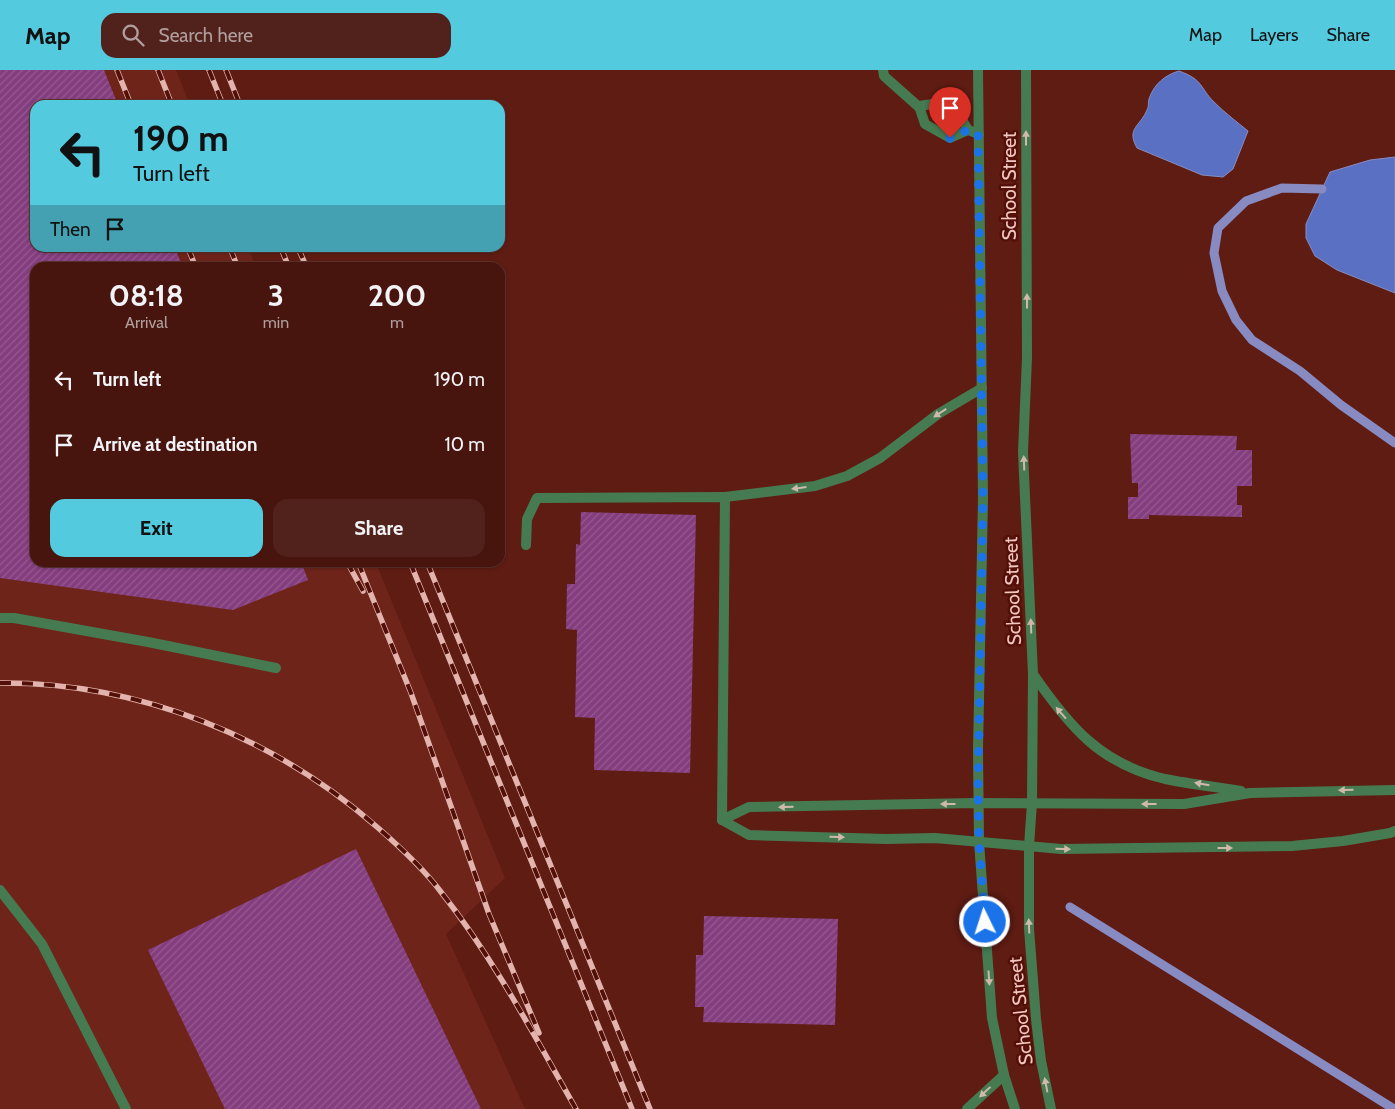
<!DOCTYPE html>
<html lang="en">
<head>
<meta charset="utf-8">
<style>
	body { margin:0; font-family:Cabin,sans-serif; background:#51221c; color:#f1f3f6; height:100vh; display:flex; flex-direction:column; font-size:19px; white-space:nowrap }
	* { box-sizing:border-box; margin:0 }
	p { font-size:16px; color:#b09f9e }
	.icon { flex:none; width:28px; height:28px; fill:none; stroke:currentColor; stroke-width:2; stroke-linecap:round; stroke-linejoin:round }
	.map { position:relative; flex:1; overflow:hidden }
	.panel { position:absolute; left:30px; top:192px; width:475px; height:305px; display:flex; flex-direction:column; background:#47150e; border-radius:15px; box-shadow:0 1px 4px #0004,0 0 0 1px #5f342e }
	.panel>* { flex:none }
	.hud { position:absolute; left:30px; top:30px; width:475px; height:152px; border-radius:15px; box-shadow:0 1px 4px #0004,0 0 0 1px #5f342e; background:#54cade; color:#111; overflow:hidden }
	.pin { position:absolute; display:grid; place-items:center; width:42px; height:42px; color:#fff; margin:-51px -21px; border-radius:50% 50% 50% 0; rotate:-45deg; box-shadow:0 0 5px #0007 }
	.pin .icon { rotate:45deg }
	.me { position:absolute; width:55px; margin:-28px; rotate:356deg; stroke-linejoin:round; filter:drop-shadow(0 0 4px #0008) }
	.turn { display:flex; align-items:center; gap:18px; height:105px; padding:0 20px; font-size:22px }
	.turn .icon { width:65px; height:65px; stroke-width:2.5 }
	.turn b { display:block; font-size:35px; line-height:42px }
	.then { display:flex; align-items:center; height:48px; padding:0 20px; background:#0003; gap:10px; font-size:19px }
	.eta { display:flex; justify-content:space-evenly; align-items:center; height:85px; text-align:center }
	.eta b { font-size:30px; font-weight:800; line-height:35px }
	.primary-button { display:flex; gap:10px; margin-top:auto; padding:10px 20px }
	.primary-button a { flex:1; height:58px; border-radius:15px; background:#54cade; color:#111; font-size:20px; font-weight:800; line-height:58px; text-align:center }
	.primary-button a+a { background:#51221c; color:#f1f3f6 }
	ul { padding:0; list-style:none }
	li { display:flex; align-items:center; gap:15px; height:65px; padding:0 20px }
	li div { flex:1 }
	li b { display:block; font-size:19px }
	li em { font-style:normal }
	header { display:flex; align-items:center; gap:30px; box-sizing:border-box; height:70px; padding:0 25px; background:#54cade; color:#111 }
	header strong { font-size:24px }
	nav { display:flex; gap:28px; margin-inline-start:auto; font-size:18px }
	.search { width:350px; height:45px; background:#51221c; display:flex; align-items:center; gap:12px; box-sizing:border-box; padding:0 18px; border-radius:15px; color:#b09f9e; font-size:19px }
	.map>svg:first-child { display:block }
	.built { fill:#6f241a }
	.water { fill:#5a71c3; stroke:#888bc2 }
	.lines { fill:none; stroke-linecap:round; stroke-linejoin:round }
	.stream { stroke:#888bc2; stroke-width:9 }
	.building { fill:url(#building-hatch) }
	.service { stroke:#467b52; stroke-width:10 }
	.tertiary { stroke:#467b52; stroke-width:10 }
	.rail-casing { stroke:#e2b4ad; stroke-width:5.5 }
	.rail { stroke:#531008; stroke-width:4; stroke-dasharray:11; stroke-linecap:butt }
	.oneway { fill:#d0b8aa }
	.route { stroke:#1a73e8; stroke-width:9; stroke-dasharray:0 16.2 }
	.labels { text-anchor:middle; stroke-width:5; stroke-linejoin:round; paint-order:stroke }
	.street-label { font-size:19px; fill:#f2c7c0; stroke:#531008 }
</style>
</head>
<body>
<header>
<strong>Map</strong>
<div class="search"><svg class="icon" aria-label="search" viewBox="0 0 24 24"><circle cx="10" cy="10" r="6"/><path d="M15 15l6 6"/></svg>Search here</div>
<nav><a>Map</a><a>Layers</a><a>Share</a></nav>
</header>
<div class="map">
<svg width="1395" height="1039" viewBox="0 0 1395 1039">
	<defs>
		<pattern id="building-hatch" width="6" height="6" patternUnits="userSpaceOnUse" patternTransform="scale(1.25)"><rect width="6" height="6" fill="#843e7f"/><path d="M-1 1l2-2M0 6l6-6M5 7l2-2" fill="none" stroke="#96588f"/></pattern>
	</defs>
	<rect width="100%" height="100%" fill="#5f1c13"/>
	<!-- built -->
	<path class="built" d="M0,0h176l14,35h-155v143h213l8,19 -221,1v294l341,1 129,315 -59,56 79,175h-525z"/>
	<!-- water -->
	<g class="water">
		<path d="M1179,1c25,9 20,16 35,31 11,11 23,20 34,29l-15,38 -10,8 -21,-2 -65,-27c-11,-20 3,-21 10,-38 2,-3 1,-7 2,-11 5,-15 16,-24 30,-28z"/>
		<path d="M1395,87v136l-58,-23 -22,-14 -9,-18v-14l24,-52 40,-12z"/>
	</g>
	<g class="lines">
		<!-- stream -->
		<g class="stream">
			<path d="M1322,119l-40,-1 -36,13 -28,27 -4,25 8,38 14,29 16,20 48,31 41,34 54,38"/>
			<path d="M1070,837l324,202"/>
		</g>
	</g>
	<!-- building -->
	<g class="building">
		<path d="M0,0h104l14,35h-83v143h140l8,20h-148v294h266l7,18 -75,30 -233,-32z"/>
		<path d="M1130,364l107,2 -1,14h16v36h-15v19h5v12l-93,-2v4h-21v-22h10v-14h-6z"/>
		<path d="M581,442l115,3 -6,258 -96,-3 1,-52 -20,-1 2,-87 -11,-1 1,-45h8l1,-40 4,1z"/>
		<path d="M356,779l125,260h-256l-77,-159z"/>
		<path d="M704,846l134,3 -3,106 -132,-3 1,-15h-9l1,-52h7z"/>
	</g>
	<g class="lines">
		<!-- service -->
		<g class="service">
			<path d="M883,0l1,6 36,32"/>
			<path d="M968,60l-18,8 -25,-14 -6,-18 21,-3 18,10 10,17 11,4"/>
			<path d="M725,427l90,-11 32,-10 33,-18 58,-44 44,-26"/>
			<path d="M526,475l1,-26 10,-21 188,-1 -3,323"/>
			<path d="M0,548h14l134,24 128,26"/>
			<path d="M1033,604c36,52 67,90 132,105 25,5 51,8 76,12"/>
			<path d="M722,750l27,15 137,4 49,-1 126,11 231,-3 51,-5 47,-8 5,-2"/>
			<path d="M722,750l27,-13 229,-4 206,1 66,-11 145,-3"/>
			<path d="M0,820l42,54 84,165"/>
			<path d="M967,1039l37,-34"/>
		</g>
		<!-- tertiary -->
		<g class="tertiary">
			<path d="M978,0l5,428 -5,252 1,92 13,176 12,57 11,34"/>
			<path d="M1026,0l1,288 -4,94 10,222 -1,129 -3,43v83l7,90 5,42 10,48"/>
		</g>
		<defs>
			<g id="rail">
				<path d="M117,0l14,35"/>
				<path d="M158,0l14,35"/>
				<path d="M209,0l14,35"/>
				<path d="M226,0l14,35"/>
				<path d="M188,178l8,20"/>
				<path d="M230,178l8,20"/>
				<path d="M281,178l8,20"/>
				<path d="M298,178l9,20"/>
				<path d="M347,492l16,29"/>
				<path d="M358,492l53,131 78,221 50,119"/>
				<path d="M410,492l222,547"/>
				<path d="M427,492l223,547"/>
				<path d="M0,613c138,-1 274,54 377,144 23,20 46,41 64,65 53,67 93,143 135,217"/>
			</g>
		</defs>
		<!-- rail casing -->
		<use href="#rail" class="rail-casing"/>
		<!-- rail -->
		<use href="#rail" class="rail"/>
	</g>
	<!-- one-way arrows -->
	<defs><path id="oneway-solid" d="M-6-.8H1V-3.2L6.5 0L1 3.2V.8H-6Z" transform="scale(1.25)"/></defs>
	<g class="oneway">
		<use href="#oneway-solid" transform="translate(1026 68) rotate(-90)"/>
		<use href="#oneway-solid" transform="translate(1027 231) rotate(-90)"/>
		<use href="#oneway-solid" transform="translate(940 343) rotate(147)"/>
		<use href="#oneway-solid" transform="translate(1024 393) rotate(-92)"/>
		<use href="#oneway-solid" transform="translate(799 418) rotate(173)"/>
		<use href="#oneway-solid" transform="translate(1031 556) rotate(-92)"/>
		<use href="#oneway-solid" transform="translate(1061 643) rotate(-131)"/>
		<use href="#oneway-solid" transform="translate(1202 714) rotate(-170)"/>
		<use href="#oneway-solid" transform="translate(1346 720) rotate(179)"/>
		<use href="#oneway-solid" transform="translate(948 734) rotate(180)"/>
		<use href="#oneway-solid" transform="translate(1149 734) rotate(180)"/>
		<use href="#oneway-solid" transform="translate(786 737) rotate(179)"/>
		<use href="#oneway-solid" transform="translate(837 767) rotate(1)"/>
		<use href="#oneway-solid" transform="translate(1225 778)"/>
		<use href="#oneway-solid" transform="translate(1063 779) rotate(2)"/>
		<use href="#oneway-solid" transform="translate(1029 856) rotate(-92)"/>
		<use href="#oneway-solid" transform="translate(989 908) rotate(86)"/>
		<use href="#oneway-solid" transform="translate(1046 1015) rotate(-101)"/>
		<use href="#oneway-solid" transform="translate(985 1022) rotate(137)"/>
	</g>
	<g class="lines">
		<!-- route -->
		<path class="route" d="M950,68l18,-8 10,4 5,364 -5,288 1,56 6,80"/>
	</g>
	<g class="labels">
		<!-- street labels -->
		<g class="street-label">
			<text transform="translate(1009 116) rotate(-90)" y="7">School Street</text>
			<text transform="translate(1012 521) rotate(-92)" y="7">School Street</text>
			<text transform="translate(1020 941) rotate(-96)" y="7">School Street</text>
		</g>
	</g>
</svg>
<div class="pin" style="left:950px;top:68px;background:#d93025"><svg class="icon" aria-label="arrive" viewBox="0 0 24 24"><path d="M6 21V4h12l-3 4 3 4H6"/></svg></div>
<svg class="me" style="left:985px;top:852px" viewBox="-20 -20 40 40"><circle r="17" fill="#1a73e8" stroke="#fff" stroke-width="3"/><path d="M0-11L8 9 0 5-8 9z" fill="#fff"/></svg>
<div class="hud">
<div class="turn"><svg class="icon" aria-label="left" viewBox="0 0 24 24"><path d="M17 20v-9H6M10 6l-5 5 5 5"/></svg><div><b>190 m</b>Turn left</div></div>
<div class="then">Then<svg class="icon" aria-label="arrive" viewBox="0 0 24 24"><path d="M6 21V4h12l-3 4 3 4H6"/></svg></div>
</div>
<section class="panel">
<div class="eta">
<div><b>08:18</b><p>Arrival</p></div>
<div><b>3</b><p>min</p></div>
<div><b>200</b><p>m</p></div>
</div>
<ul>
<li><svg class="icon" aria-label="left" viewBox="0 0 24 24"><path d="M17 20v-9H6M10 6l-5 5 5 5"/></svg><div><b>Turn left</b></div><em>190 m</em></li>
<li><svg class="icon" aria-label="arrive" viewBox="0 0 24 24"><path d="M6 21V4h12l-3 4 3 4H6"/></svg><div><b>Arrive at destination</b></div><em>10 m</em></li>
</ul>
<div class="primary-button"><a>Exit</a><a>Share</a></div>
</section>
</div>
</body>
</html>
